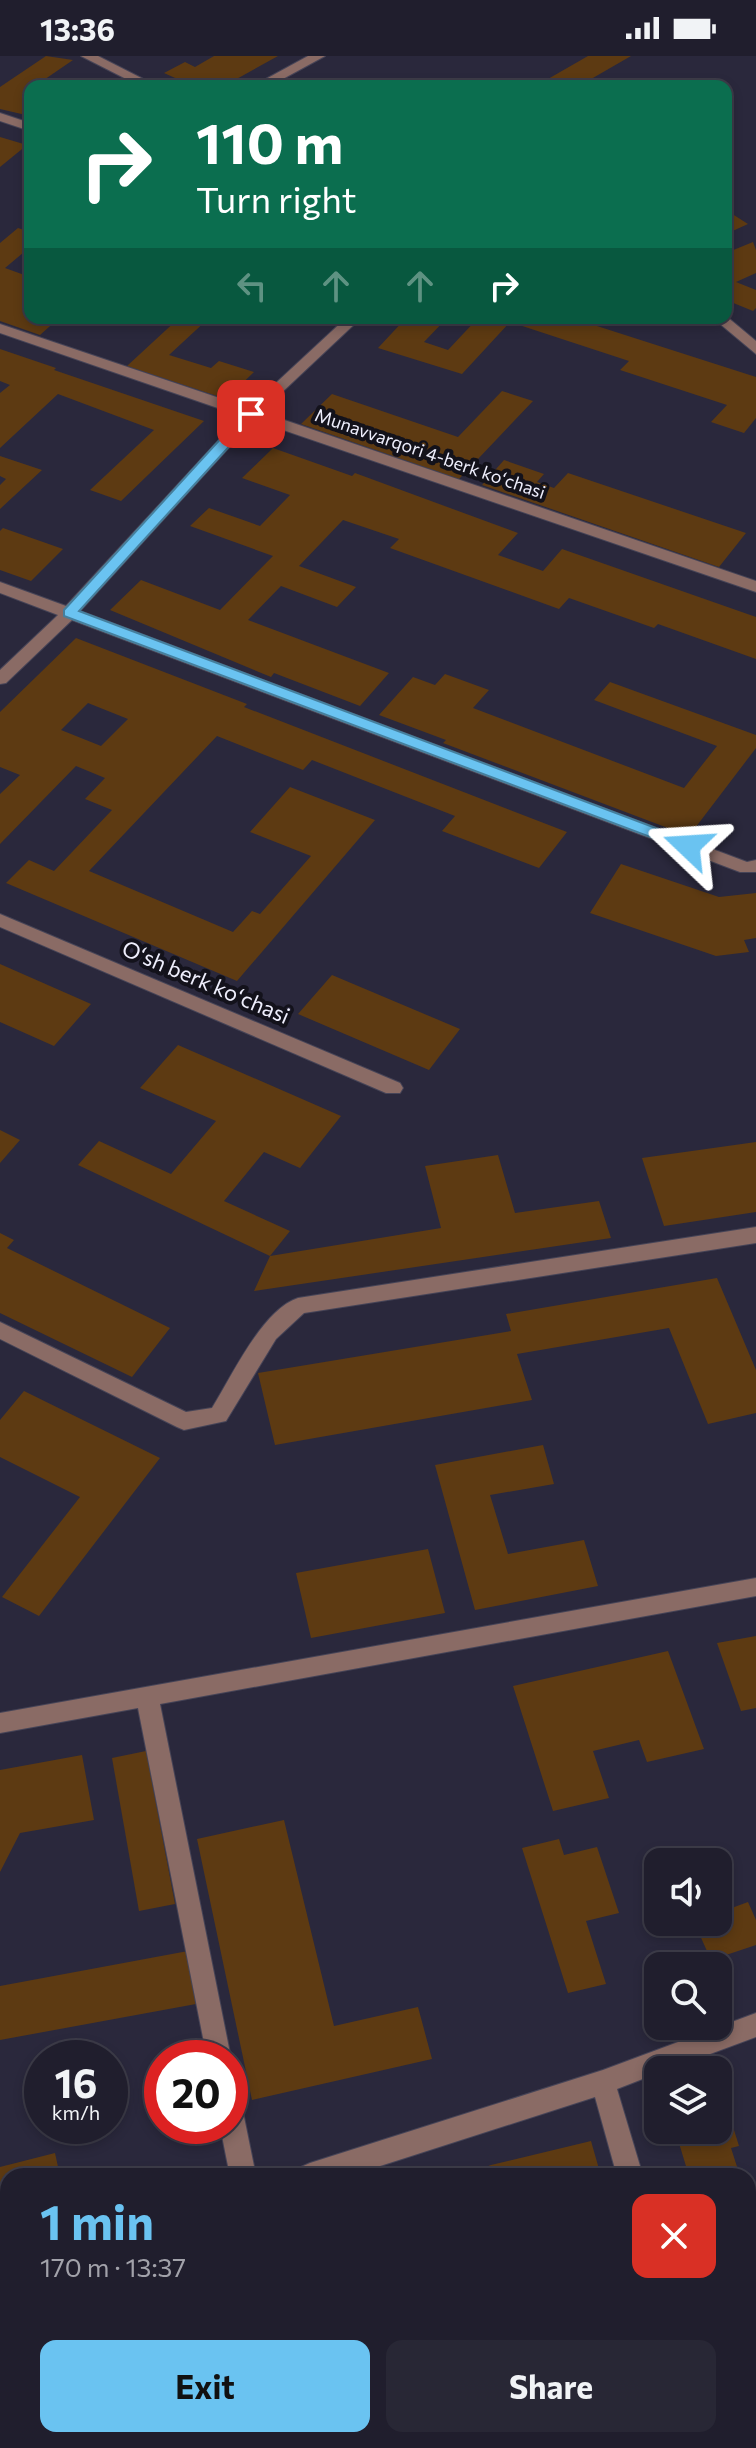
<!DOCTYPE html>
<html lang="en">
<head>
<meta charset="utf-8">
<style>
	body { margin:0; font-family:Commissioner,sans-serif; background:#282735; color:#f1f3f6; height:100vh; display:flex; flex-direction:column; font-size:30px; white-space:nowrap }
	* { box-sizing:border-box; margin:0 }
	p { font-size:26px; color:#a2a2aa }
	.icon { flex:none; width:44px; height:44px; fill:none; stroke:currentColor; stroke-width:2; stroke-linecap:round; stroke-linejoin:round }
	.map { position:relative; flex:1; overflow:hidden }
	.panel { position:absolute; left:0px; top:2112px; width:756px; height:280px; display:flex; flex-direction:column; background:#201e2d; border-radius:24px 24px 0 0; box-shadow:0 4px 12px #0003,0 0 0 2px #3d3c49 }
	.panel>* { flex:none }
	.guide { position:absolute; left:24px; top:24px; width:708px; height:244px; border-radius:16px; box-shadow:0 4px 12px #0003,0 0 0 2px #3d3c49; background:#0b6e4f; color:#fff; overflow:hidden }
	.buttons { position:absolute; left:644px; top:1792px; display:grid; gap:16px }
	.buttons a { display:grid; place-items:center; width:88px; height:88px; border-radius:16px; background:#201e2d; box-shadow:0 4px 12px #0003,0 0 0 2px #3d3c49; font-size:40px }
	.speed { position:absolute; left:24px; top:1984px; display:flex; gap:16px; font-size:40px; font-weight:700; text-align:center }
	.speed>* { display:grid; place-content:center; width:104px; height:104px; border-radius:50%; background:#201e2d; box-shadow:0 4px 12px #0003,0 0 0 2px #3d3c49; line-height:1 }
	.speed small { font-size:20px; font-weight:400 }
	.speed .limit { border:12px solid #d22; background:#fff; color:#111 }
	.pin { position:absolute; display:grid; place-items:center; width:68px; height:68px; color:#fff; margin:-34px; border-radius:16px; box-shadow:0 4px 12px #0006 }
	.me { position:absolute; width:88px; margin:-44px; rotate:290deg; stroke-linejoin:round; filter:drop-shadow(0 0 6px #0008) }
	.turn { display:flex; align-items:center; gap:28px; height:168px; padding:0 40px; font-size:36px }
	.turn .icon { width:104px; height:104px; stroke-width:2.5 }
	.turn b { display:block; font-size:56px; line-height:68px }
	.lanes { display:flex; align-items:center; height:76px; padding:0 40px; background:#0003; justify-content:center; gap:40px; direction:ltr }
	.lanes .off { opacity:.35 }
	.round { display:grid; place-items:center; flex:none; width:84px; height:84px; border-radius:16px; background:#282735 }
	.summary { display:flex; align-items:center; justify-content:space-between; height:136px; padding:0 40px }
	h1 { font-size:48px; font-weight:700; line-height:60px; color:#6ac3f1 }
	.cta { display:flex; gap:16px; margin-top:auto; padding:16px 40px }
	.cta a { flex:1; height:92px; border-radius:16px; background:#6ac3f1; color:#111; font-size:32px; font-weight:700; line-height:92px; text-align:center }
	.cta a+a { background:#282735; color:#f1f3f6 }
	.status { display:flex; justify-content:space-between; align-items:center; height:56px; padding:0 40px; background:#201e2d; direction:ltr }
	.status svg { height:22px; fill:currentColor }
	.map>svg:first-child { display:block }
	.building { fill:#5d3a12; fill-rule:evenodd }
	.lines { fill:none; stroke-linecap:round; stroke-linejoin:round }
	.minor-casing { stroke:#464457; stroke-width:2 }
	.minor { fill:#8a6b65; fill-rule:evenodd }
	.route { fill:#6ac3f1; stroke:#457f9d; stroke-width:2 }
	.labels { text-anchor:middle; stroke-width:8; stroke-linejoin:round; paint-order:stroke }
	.far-street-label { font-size:18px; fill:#efeffd; stroke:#13121b }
	.street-label { font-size:22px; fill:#efeffd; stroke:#13121b }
</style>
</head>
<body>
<div class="status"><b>13:36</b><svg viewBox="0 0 49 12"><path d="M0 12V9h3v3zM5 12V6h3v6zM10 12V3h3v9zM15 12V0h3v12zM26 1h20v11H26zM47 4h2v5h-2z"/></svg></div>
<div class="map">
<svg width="756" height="2392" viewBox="0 0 756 2392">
	<rect width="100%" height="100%" fill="#2a283c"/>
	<!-- building -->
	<g class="building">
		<path d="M46,0l27,4 -38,26h-5v5l-8,6 8,2v17l-30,-7v-22z"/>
		<path d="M214,0h64l-54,30h-31l-29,-13 21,-11 10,5z"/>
		<path d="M588,0h43l-52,30h-32l-6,-3z"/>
		<path d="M0,81l27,8 -27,22z"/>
		<path d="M726,154l22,14 -22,10z"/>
		<path d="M18,172l12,4v15l-25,21 25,9v41h29l-19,17 -40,-14v-78z"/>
		<path d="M753,186l3,8v23l-20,9 20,8v18l-3,3 -27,-11v-47z"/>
		<path d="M179,262h30l-40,37 42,13 8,-7 35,11 -28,27 -99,-33z"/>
		<path d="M406,262h41l-23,24 24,8 30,-32h94l184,59v41l-12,15 -33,-11 16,-17 -107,-35 9,-9 -119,-39 -48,52 -84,-26z"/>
		<path d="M0,293l56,19 -2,2 150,51 -83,80 -31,-11 64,-60 -96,-36 -58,54v-55l10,-8 -10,-4z"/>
		<path d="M502,335l31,10 -74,78 -158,-55 31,-30 126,43z"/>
		<path d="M273,392l79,28 3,-3 163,60 -20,22 45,16 19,-22 194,68v42l-98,-35 -4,4 -85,-30 -10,11 -169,-61 9,-9 -56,-19 -44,46 57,21 -19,20 -56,-21 -33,34 141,53 -29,33 -86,-33 -3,4 -161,-67 31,-30 79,30 53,-54 -83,-30 19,-18 51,18 30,-31 -48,-17z"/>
		<path d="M0,400l42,14 -42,39v-24l6,-6 -6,-3z"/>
		<path d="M504,404l40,14 -7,8 17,6 14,-15 178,60 -27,34 -237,-82z"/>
		<path d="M3,472l60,21 -32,32 -31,-11v-39z"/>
		<path d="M76,582l171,66 -3,3 323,125 -28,36 -97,-37 13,-15 -143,-56 -9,10 -86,-34 -128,135 144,61 19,-21 8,3 51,-58 -61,-24 40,-45 85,33 -138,161 -231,-98 23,-23 25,11 58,-61 -27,-11 20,-21 -29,-12 -76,78v-50l20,-19 -20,-8v-55zM88,647l40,16 -27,27 -40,-16z"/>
		<path d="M445,618l44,16 -16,18 211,80 33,-42 -123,-46 16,-18 146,53v13l-67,88 -246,-93 3,-3 -67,-25 34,-38 22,8z"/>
		<path d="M621,808l98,33 37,-4v45l-12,2 5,12 -33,4 -126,-43z"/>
		<path d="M0,908l91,40 -37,42 -54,-24z"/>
		<path d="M332,919l128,54 -31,41 -131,-56z"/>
		<path d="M178,989l163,71 -41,52 -36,-16 -40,49 66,30 -20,25 -192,-91 21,-24 72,33 45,-53 -76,-33z"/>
		<path d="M0,1074l20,10 -20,23z"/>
		<path d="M756,1086v70l-92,14 -22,-68z"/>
		<path d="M498,1099l17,58 84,-12 12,37 -357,53 16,-35 171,-28 -16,-62z"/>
		<path d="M0,1177l14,7 -7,8 163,80 -38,49 -132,-64z"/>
		<path d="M717,1222l39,92v43l-48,11 -39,-96 -152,26 15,46 -257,45 -17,-72 253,-42 -5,-17z"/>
		<path d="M24,1335l136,67 -121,158 -37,-19 78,-100 -80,-40v-37z"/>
		<path d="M543,1389l11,39 -64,11 18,59 76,-14 14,46 -123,24 -40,-145z"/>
		<path d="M428,1493l17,64 -134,25 -15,-65z"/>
		<path d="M756,1580v72l-15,3 -24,-68z"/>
		<path d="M668,1595l36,98 -57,13 -8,-22 -46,11 16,47 -56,13 -40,-125z"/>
		<path d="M146,1695l29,153 -36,7 -27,-153z"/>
		<path d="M82,1699l12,65 -74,13 -20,39v-102z"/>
		<path d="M284,1764l50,206 84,-19 14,52 -180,41 -55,-261z"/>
		<path d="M559,1783l5,16 33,-8 22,66 -33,8 20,63 -38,9 -46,-145z"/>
		<path d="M748,1846l8,18v25l-45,15 -17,-38h24v-9z"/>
		<path d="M188,1895l8,53 -196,36v-54z"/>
		<path d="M725,2045l14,45 -8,2 9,28h-51l-14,-46h43v-28z"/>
		<path d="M591,2085l10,35h-140l30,-11z"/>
		<path d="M55,2097l5,23h-52v43l-8,2v-54z"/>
		<path d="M756,2205v118h-1l-7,-25v-91z"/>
		<path d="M8,2298v86h35l1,8h-44v-92z"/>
		<path d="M128,2384h134l2,8h-135z"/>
		<path d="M351,2384h58l2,8h-59z"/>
		<path d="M570,2384h111l3,8h-112z"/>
	</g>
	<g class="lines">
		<defs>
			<g id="minor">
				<path d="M81,0h17l59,30h-17z"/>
				<path d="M308,0h17l-55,30h-17z"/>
				<path d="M0,57l30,10v8l-30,-10z"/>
				<path d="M726,260l30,25v13l-43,-36h13z"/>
				<path d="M346,262h15l-100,94 495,169v11l-502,-172 -174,191 667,251 9,-2v12h-16l-668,-252 -66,63 -6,1v-14l58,-55 -58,-22v-11l66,24 175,-190 -241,-83v-9l249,84z"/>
				<path d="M0,858l400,169 3,5 -3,5h-14l-386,-166z"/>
				<path d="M756,1171v16l-452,70 -28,26 -50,82 -42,9 -7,-3 -177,-88v-17l186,90 26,-4c20,-32 50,-98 86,-110z"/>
				<path d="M756,1522v18l-596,108 71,354 -1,3v-3h-23l-69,-350 -138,25v-20z"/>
				<path d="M756,1957v24l-89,33h-9v3l-41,16 26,87h-26l-22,-79 -246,79h-52l4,-9 9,-4 293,-93z"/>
				<path d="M230,2044l9,3 4,9 13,64h-26l-10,-50h10z"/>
				<path d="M8,2202v26l-8,3v-26z"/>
				<path d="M42,2384h26l1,8h-26z"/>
				<path d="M693,2384h26l3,8h-26z"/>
			</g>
		</defs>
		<!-- minor casing -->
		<use href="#minor" class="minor-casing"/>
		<!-- minor -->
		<use href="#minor" class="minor"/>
	</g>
	<!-- route -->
	<path class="route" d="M251,354l5,1v6l-177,194 614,231v7h-11l-618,-233v-6l182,-199z"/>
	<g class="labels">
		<!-- far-street labels -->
		<g class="far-street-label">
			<text transform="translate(430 398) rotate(19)" y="6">Munavvarqori 4-berk koʻchasi</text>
		</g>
		<!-- street labels -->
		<g class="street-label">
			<text transform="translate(206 926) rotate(23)" y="8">Oʻsh berk koʻchasi</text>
		</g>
	</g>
</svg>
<div class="buttons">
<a><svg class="icon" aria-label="sound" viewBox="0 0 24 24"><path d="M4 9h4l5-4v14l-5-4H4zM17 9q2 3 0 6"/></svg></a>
<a><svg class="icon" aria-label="search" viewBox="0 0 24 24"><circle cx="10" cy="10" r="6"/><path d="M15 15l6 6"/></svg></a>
<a><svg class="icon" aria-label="layers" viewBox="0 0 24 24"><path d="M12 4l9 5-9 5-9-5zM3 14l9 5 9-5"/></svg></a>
</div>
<div class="speed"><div>16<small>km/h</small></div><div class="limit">20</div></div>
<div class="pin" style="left:251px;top:358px;background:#d93025"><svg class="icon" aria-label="arrive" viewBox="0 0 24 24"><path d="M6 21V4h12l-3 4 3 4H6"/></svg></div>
<svg class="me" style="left:688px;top:790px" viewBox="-20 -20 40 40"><path d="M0-17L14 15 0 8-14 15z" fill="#6ac3f1" stroke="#fff" stroke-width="4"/></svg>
<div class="guide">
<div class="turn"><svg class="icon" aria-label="right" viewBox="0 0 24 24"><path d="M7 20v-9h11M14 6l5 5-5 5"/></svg><div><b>110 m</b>Turn right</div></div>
<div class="lanes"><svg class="icon off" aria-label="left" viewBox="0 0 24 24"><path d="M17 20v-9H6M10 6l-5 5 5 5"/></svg><svg class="icon off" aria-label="ahead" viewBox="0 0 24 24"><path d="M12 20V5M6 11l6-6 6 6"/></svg><svg class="icon off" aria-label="ahead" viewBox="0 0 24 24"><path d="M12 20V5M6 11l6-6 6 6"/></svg><svg class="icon" aria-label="right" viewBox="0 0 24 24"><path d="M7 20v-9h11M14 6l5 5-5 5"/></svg></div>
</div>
<section class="panel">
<div class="summary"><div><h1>1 min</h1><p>170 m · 13:37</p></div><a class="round" style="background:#d93025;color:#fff"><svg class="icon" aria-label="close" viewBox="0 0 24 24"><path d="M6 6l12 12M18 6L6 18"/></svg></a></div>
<div class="cta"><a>Exit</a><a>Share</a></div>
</section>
</div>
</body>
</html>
